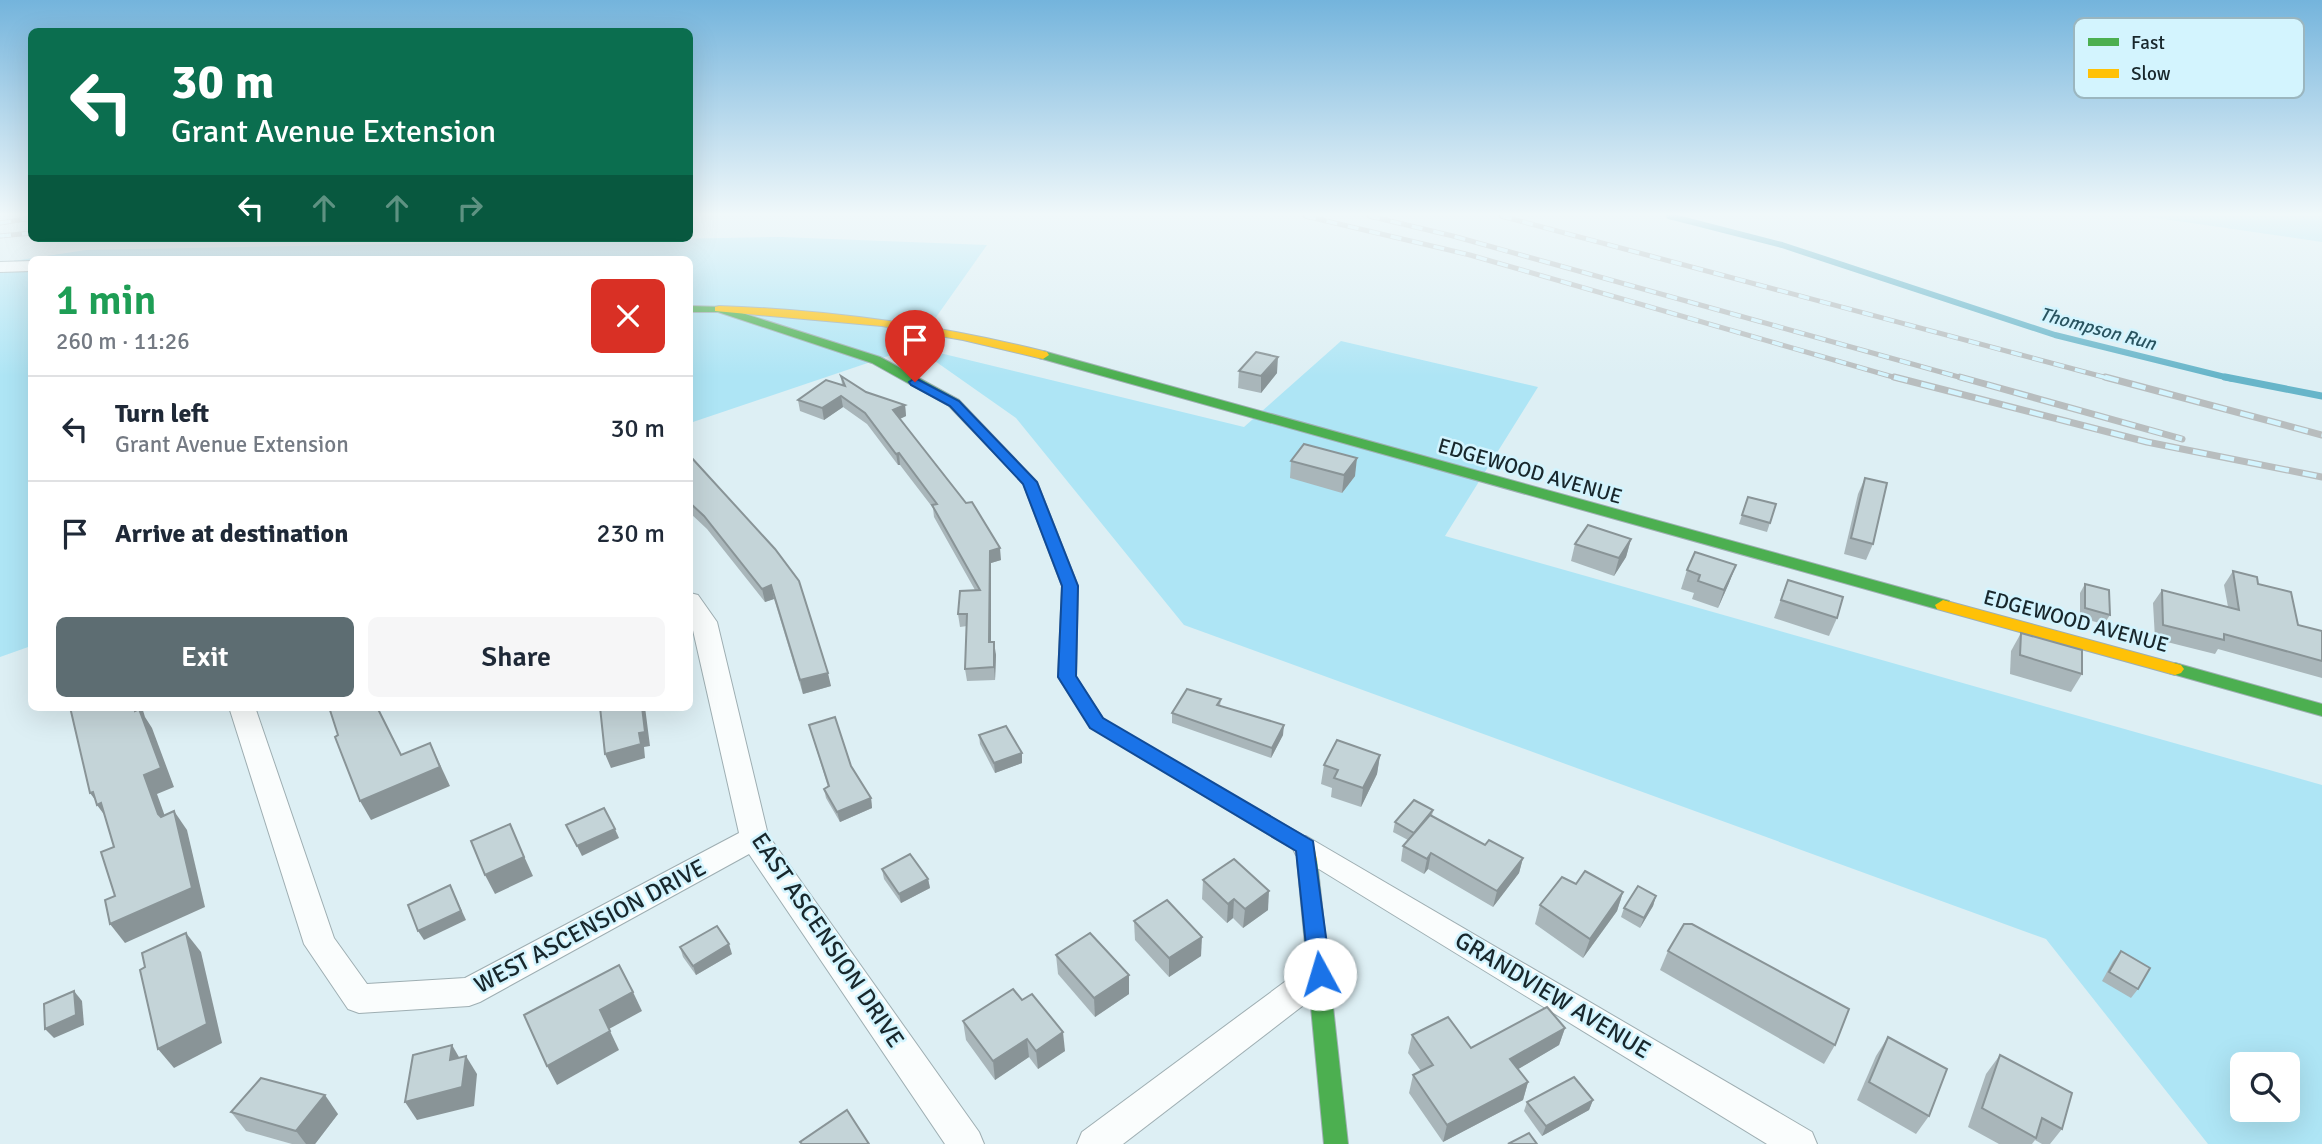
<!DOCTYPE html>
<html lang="en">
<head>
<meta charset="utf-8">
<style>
	body { margin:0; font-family:Signika,sans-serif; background:#f6f6f7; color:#1f2937; height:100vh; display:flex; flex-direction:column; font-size:26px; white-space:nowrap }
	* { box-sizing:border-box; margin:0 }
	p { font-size:23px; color:#747a83 }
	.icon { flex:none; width:38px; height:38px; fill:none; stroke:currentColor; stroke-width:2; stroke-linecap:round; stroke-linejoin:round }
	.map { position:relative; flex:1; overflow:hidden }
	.drawer { position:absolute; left:28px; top:256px; width:665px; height:455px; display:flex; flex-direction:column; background:#fff; border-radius:10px; box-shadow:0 7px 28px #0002 }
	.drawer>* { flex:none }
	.hud { position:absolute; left:28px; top:28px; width:665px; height:214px; border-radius:10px; box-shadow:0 7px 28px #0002; background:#0b6e4f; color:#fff; overflow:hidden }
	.tools { position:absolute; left:2230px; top:1052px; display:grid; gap:14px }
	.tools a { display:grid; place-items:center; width:70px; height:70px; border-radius:10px; background:#fff; box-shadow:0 7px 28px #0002; font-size:35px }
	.pin { position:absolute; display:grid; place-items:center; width:60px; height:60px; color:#fff; margin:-72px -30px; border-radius:50% 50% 50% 0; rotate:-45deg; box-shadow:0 0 7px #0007 }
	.pin .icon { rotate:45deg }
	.me { position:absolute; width:77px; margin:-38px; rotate:354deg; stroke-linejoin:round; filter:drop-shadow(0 0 5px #0008) }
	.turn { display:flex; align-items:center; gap:24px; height:147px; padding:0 28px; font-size:32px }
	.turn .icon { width:91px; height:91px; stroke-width:2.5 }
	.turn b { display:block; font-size:49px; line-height:60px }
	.lanes { display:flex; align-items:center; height:66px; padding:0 28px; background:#0003; justify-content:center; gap:35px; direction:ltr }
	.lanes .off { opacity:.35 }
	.round { display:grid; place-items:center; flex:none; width:74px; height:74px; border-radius:10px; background:#f6f6f7 }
	.summary { display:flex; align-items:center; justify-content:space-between; height:119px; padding:0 28px }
	h1 { font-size:42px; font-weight:600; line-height:52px; color:#1e9e55 }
	.button { display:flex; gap:14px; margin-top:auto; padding:14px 28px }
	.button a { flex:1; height:80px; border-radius:10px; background:#5d6d72; color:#fff; font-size:28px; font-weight:600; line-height:80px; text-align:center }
	.button a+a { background:#f6f6f7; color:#1f2937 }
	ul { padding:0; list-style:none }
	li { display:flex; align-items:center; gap:21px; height:105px; padding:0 28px; border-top:2px solid #e0e1e3 }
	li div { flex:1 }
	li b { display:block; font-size:26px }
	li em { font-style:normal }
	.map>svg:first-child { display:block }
	.green { fill:#aee5f5; fill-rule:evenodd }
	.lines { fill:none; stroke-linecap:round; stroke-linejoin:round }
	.stream-far1 { stroke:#67b5c9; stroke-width:6 }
	.stream { stroke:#67b5c9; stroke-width:7 }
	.street-casing { stroke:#9eaeb2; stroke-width:2 }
	.fast-casing { stroke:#9eaeb2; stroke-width:2 }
	.slow-casing { stroke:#9eaeb2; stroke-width:2 }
	.street { fill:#fafdfd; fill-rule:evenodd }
	.fast { fill:#4caf50; fill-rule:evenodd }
	.slow { fill:#ffc107; fill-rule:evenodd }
	.rail-far1-casing { stroke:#b8bdbe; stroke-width:5 }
	.rail-casing { stroke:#b8bdbe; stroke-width:7 }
	.rail-far1 { stroke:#d3f4fe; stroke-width:3.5; stroke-dasharray:11; stroke-linecap:butt }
	.rail { stroke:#d3f4fe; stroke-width:4.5; stroke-dasharray:14; stroke-linecap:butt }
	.wall { fill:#a9b6ba }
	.shaded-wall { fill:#899497 }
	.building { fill:#c4d4d8; stroke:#899497; stroke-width:2 }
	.route { fill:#1a73e8; stroke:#114b97; stroke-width:2 }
	.labels { text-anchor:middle; stroke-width:5; stroke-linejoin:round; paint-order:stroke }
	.far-water-label { font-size:19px; font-style:italic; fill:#295460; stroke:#d3f4fe }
	.street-label { font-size:21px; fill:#18272c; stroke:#d3f4fe }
	.near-street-label { font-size:24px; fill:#18272c; stroke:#d3f4fe }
	.key { fill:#d3f4fe; stroke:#9bb6bf; stroke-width:2 }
	.key-label { font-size:19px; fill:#18272c }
</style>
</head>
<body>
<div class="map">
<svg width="2322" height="1144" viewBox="0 0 2322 1144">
	<rect width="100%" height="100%" fill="#ddeff4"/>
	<!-- green -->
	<g class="green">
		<path d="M2143,216h179v26z"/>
		<path d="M780,237l207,8 -72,102 329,80 97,-86 197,46 -93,149 877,249v359h-114l-162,-205 -862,-314 -168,-207 -101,-71 -225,76v-164h-658l-1,387 -31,11v-394l86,-13zM2242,1064h45v46h-45z"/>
	</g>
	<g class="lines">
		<!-- stream-far1 -->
		<path class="stream-far1" d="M1669,216l113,29 273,90 178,44"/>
		<!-- stream -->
		<path class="stream" d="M2225,377l97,19"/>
		<defs>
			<g id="street">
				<path d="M32,261v10l-32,1v-10z"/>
				<path d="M690,593l8,2 19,27 51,213 211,297 5,12h-39l-196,-290 -269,148 -11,4 -110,7 -11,-4 -44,-65 -75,-237h26l79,231 33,46 98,-6 274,-145 -49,-216z"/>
				<path d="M1306,836l506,296 5,12h-50l-471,-289 -4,-8 4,-8z"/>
				<path d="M1320,960l11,4 5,10 -5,10 -208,160h-46l5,-12 227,-168z"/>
			</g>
			<g id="fast">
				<path d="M690,306l33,1 157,50 79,43 78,82 41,104 -2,91 30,46 -3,5h-12l-33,-51 4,-91 -39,-103 -74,-77 -77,-43 -154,-51h-28z"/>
				<path d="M1043,351l906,250 2,4 -2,4h-12l-898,-251v-6z"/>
				<path d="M2175,663l147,41v12l-153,-43 -3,-4 3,-4z"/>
				<path d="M1307,852l7,2 3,6 31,284h-24l-27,-284 3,-6z"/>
			</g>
			<g id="slow">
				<path d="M719,306c112,4 220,19 328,46l2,3 -6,4 -80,-19 -81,-14 -167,-15v-4z"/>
				<path d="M1943,600l238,65 3,4 -3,4 -6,2 -238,-66 -2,-4z"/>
				<path d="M1097,717l216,124 4,19 -3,6 -7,2 -7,-2 -4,-15 -205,-123 -3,-5 3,-5z"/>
			</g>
		</defs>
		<!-- street casing -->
		<use href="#street" class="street-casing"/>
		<!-- fast casing -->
		<use href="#fast" class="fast-casing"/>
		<!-- slow casing -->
		<use href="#slow" class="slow-casing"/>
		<!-- street -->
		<use href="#street" class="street"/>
		<!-- fast -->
		<use href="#fast" class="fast"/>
		<!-- slow -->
		<use href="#slow" class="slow"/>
		<defs>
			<g id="rail-far1">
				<path d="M1305,216l165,39 430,124"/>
				<path d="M1369,216l84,20 513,143"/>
				<path d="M1501,216l610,163"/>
				<path d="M0,223l32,-5"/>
				<path d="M0,236l32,-3"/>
			</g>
			<g id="rail">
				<path d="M1894,377l253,65 175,35"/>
				<path d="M1960,377l222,62"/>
				<path d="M2105,377l217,58"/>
			</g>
		</defs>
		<!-- rail-far1 casing -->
		<use href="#rail-far1" class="rail-far1-casing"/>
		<!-- rail casing -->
		<use href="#rail" class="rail-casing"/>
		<!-- rail-far1 -->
		<use href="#rail-far1" class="rail-far1"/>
		<!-- rail -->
		<use href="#rail" class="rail"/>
	</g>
	<!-- wall -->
	<g class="wall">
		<path d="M1239,371l38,2 -16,20 -23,-5z"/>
		<path d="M841,376l25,16 39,13 1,11 -6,3 101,141 -10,3v79l5,13 -1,25 -28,1 -2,-12 2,-43 -7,1 -2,-13 17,-24 -41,-73 -1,-9 -33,-43h-2l-31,-41 -24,-17 -19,13 -24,-9 -2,-11 44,-15z"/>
		<path d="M690,456l141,230 -28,8 -29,-95 -9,3 -58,-73 -17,-16z"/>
		<path d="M1291,461l64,15 -13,17 -52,-15z"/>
		<path d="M1865,478l8,66 -7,16 -22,-6 14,-60z"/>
		<path d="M1748,497l28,7 -9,28 -28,-8z"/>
		<path d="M1631,539l-5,18 -12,19 -43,-15 4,-17z"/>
		<path d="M1736,565l-7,18 -11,25 -26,-9 2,-6 -13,-4 6,-19z"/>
		<path d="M2233,571l25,13 40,41 24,6v47l-104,-29 -3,5 -60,-15 -2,-36 9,-13 66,17 -4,-22z"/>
		<path d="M1788,580l49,38 -8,18 -55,-18z"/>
		<path d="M2085,584l25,31 -6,9 -24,-6v-25z"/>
		<path d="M2021,633l61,41 -11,18 -61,-18 1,-23z"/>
		<path d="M1221,699l-1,7 63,29 -12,23 -99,-35v-10z"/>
		<path d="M809,725l42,41 20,32 1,10 -32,14 -14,-24 -2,-9 4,-2z"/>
		<path d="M979,735l43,18v10l-27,10 -15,-29z"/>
		<path d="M1380,755l-3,19 -16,33 -30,-10 1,-9 -11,-4 3,-19z"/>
		<path d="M1433,810l-1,6 53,29 38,13 -4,15 -26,34 -65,-38 -4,5 -23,-13 2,-15 5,-6 -15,-8 2,-10z"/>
		<path d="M882,869l46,10 2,9 -29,15 -17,-24z"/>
		<path d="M1203,880l65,30 -25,18 -10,-10 -6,5 -25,-24z"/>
		<path d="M1576,884l47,8 -6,19 -34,47 -48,-34 5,-19z"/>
		<path d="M1656,896l-3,10 -13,22 -19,-11 3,-9z"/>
		<path d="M1134,921l67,35 -32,21 -34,-37z"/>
		<path d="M680,947l52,7 -36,21 -13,-18z"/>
		<path d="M1668,951l167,94 -11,19 -164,-94z"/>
		<path d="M2121,951l17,38 -7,9 -29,-17 11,-20z"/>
		<path d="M1056,955l73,39 -34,23 -37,-43z"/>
		<path d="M1013,989l52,62 -27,18 -9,-12 -34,23 -29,-40 -3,-19z"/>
		<path d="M1565,1028l-6,17 -41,24 10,13 -5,18 -80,42 -34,-49 4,-18 8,-4 -13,-18 4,-18 59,13z"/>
		<path d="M1888,1037l41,79 -13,18 -59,-34 19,-44z"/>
		<path d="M2000,1055l62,74 -12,15h-8l-7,-4 -3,4h-33l-31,-17 18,-53z"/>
		<path d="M1593,1100l-4,10 -47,26 -18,-25 3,-9z"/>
		<path d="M231,1112l107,2 -23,30h-23l-46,-13z"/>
	</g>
	<!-- shaded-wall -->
	<g class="shaded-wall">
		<path d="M1278,357l-1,16 -16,20v-17z"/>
		<path d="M841,396l2,11 -19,13 -2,-12z"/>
		<path d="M905,405l1,11 -11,5 -2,-11z"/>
		<path d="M899,453l1,12h-2l-2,-11z"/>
		<path d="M1357,458l-2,18 -13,17 2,-18z"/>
		<path d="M1631,539l-5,18 -12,19 5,-18z"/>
		<path d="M1000,548l1,12 -10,3v92l-2,-13 1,-91z"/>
		<path d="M1736,565l-7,18 -11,25 6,-18z"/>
		<path d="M771,585l3,14 -9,3 -3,-13z"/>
		<path d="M994,642l2,13 -1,25 -1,-13z"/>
		<path d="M828,673l3,13 -28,8 -3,-14z"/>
		<path d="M134,707h8l3,10 7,11 22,59 -17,7 14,39 -13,-19 -14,-39z"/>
		<path d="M642,707h3l5,39 -6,1 1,11 -34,10 -6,-14 34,-21z"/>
		<path d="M1284,725l-1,10 -12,23 1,-10z"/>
		<path d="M430,743l20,43 -79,34 -11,-19z"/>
		<path d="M1022,753v10l-27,10 -1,-10z"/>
		<path d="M1380,755l-3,19 -16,33 2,-19z"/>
		<path d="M93,792l23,30 -5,2 -14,-19h2l-9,-12z"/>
		<path d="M871,798l1,10 -32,14 -3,-10z"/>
		<path d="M174,811l13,19 18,77 -80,36 -15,-19z"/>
		<path d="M615,829l4,9 -37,18 -5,-10z"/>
		<path d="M518,843l15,33 -38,18 -10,-19z"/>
		<path d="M1431,853l-3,16 -4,5 3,-15z"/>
		<path d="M1523,858l-4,15 -26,34 4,-16z"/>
		<path d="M928,879l2,9 -29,15 -2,-9z"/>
		<path d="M450,885l16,35 -42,20 -6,-9z"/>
		<path d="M1269,891l-1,19 -25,18 2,-19z"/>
		<path d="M1623,892l-6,19 -34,47 7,-19z"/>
		<path d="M1656,896l-3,10 -13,22 4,-10z"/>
		<path d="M1234,899l-1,19 -6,5 1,-19z"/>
		<path d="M186,933l15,19 21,91 -48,25 -16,-19z"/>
		<path d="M1202,937l-1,19 -32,21v-19z"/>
		<path d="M729,944l3,10 -36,21 -3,-9z"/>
		<path d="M1129,975v19l-34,23 -1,-19z"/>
		<path d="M74,991l8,10 2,24 -30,13 -9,-9z"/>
		<path d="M633,992l9,19 -33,18 -9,-19z"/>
		<path d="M1565,1028l-6,17 -54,32 5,-18z"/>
		<path d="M610,1031l9,19 -62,35 -10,-19z"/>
		<path d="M1063,1032l2,19 -27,18 -2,-18z"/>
		<path d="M1027,1039l2,18 -34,23 -2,-19z"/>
		<path d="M452,1045l11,19 -13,-4z"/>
		<path d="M466,1056l11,18 -3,32 -57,14 -12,-18z"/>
		<path d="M1528,1082l-5,18 -80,42 4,-17z"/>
		<path d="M325,1095l13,19 -23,30h-9l-10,-13z"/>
		<path d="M1593,1100l-4,10 -47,26 4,-10z"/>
	</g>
	<!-- building -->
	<g class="building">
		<path d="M1256,352l22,5 -17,19 -22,-5z"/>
		<path d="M841,376l25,16 39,13 -12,5 73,93 6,-1 28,46 -10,3 -1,91h5v25l-29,2 2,-55h-9l2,-23 20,-1 -48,-85 5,-1 -38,-51 -3,1 -31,-41 -24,-17 -19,12 -24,-8 28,-20 19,6z"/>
		<path d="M1304,444l53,14 -13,17 -53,-14z"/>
		<path d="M690,456l85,93 24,32 29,92 -28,7 -29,-95 -9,4 -58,-73 -14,-13z"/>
		<path d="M1865,478l22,5 -14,61 -22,-6z"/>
		<path d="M1748,497l28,7 -6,19 -28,-8z"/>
		<path d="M1588,525l43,14 -12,19 -44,-14z"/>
		<path d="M1695,552l41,13 -12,25 -26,-9 2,-6 -13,-5z"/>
		<path d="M2233,571l24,6 1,7 33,8 7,33 24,6v30l-98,-27v6l-61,-15 -1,-35 77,20z"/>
		<path d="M1788,580l55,17 -6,21 -56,-18z"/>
		<path d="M2085,584l24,6 1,25 -25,-7z"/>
		<path d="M2021,633l61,17v24l-62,-19z"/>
		<path d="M1187,689l34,10 -4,6 67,20 -12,23 -100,-35z"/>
		<path d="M70,707h64l1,4 4,-2 22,59 -17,7 14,39 3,3 13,-6 18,77 -82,36 -5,-24 10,-4 -14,-44 13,-5 -13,-44 -4,2 -4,-13 -3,1z"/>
		<path d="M329,707h48l24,48 29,-12 10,24 -80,34 -25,-64 3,-2z"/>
		<path d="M600,707h42l3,25 -6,1 2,11 -36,10z"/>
		<path d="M835,717l16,49 20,32 -34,14 -13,-23 5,-3 -20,-61z"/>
		<path d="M1006,726l16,27 -28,10 -15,-28z"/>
		<path d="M1337,740l43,15 -17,33 -29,-10 4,-8 -14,-5z"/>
		<path d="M1414,800l19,10 -19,23 -19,-11z"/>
		<path d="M604,808l11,21 -38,17 -11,-21z"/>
		<path d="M1430,815l55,30 4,-5 34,18 -26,33 -66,-38 -4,6 -24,-13z"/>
		<path d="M510,824l14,33 -39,18 -14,-34z"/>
		<path d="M910,854l18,25 -29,15 -17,-25z"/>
		<path d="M1234,859l35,32 -24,18 -11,-10 -6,5 -25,-24z"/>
		<path d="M1585,871l38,21 -33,47 -50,-34 22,-28 14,7z"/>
		<path d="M450,885l11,26 -43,20 -10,-26z"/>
		<path d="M1638,886l18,10 -12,22 -20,-10z"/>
		<path d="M1167,900l35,37 -33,21 -35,-37z"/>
		<path d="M1684,924h8l157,85 -14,36 -167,-94z"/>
		<path d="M717,926l12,18 -36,22 -13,-19z"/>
		<path d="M186,933l21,91 -49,25 -18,-79 5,-3 -3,-14z"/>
		<path d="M1090,933l39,42 -35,23 -38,-43z"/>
		<path d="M2121,951l29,17 -12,21 -29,-17z"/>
		<path d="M619,965l14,27 -33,18 10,21 -63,35 -23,-51z"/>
		<path d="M1013,989l9,11 10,-6 31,38 -27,19 -9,-12 -34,22 -30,-40z"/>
		<path d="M74,991l2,24 -31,14 -1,-25z"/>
		<path d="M1547,1007l18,21 -55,31 18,23 -81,43 -34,-50 20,-10 -21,-30 36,-18 23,31z"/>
		<path d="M1888,1037l59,32 -18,47 -60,-34z"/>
		<path d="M452,1045l-2,15 16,-4 -4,31 -57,15 8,-47z"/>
		<path d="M2000,1055l72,38 -10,36 -20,-11 -6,20 -54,-30z"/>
		<path d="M1574,1077l19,23 -47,26 -19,-24z"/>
		<path d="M261,1078l64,17 -29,36 -65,-19z"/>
		<path d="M847,1110l22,34h-67l-2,-2z"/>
		<path d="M1529,1133l8,11h-29z"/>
	</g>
	<!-- sky -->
	<linearGradient id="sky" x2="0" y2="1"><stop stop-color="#74b4dc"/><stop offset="0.57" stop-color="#f0f8fa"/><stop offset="1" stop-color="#f0f8fa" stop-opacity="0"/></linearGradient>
	<rect width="2322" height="376" fill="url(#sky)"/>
	<!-- route -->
	<path class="route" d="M915,378l44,23 78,81 41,104 -2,90 27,42 210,123 18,133 -3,6 -8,3 -8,-3 -3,-6 -13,-123 -206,-123 -32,-51 4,-91 -39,-102 -73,-78 -39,-21 -2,-3z"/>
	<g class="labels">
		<!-- far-water labels -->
		<g class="far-water-label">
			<text transform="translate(2098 328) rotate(15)" y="7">Thompson Run</text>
		</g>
		<!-- street labels -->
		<g class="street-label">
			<text transform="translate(1530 471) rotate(16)" y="7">EDGEWOOD AVENUE</text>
			<text transform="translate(2076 621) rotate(15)" y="7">EDGEWOOD AVENUE</text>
		</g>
		<!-- near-street labels -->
		<g class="near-street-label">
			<text transform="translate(590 926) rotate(-28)" y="8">WEST ASCENSION DRIVE</text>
			<text transform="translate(828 940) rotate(56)" y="8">EAST ASCENSION DRIVE</text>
			<text transform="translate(1553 995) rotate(31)" y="8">GRANDVIEW AVENUE</text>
		</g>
	</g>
	<!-- legend -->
	<rect x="2074" y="18" width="230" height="80" rx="10" class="key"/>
	<rect x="2088" y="38" width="31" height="8" fill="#4caf50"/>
	<rect x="2088" y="69" width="31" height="9" fill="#ffc107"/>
	<g class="key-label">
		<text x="2131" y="49">Fast</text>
		<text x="2131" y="80">Slow</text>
	</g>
</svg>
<div class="tools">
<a><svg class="icon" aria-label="search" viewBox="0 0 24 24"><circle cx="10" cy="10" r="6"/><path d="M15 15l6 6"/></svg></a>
</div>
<div class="pin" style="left:915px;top:382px;background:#d93025"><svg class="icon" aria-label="arrive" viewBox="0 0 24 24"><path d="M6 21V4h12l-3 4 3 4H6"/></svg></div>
<svg class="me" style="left:1320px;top:974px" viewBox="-20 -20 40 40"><circle r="19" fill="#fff"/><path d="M0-13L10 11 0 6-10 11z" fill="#1a73e8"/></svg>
<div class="hud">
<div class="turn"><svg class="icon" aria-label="left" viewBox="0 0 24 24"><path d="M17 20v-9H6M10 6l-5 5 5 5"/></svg><div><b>30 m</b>Grant Avenue Extension</div></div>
<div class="lanes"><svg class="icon" aria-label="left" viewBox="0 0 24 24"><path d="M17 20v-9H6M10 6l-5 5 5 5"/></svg><svg class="icon off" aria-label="ahead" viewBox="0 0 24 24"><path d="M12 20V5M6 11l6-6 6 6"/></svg><svg class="icon off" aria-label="ahead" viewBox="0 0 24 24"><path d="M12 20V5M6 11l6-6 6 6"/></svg><svg class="icon off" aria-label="right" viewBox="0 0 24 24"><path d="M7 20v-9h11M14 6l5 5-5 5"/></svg></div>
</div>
<section class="drawer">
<div class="summary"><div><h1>1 min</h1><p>260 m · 11:26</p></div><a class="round" style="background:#d93025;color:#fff"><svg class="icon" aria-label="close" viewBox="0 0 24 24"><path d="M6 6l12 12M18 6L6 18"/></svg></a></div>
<ul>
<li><svg class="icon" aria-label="left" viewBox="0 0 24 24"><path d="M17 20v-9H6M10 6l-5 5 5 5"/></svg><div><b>Turn left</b><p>Grant Avenue Extension</p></div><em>30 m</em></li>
<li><svg class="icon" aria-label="arrive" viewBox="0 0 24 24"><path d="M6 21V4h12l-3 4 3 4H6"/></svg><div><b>Arrive at destination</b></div><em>230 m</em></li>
</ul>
<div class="button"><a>Exit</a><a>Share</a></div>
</section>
</div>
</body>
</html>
